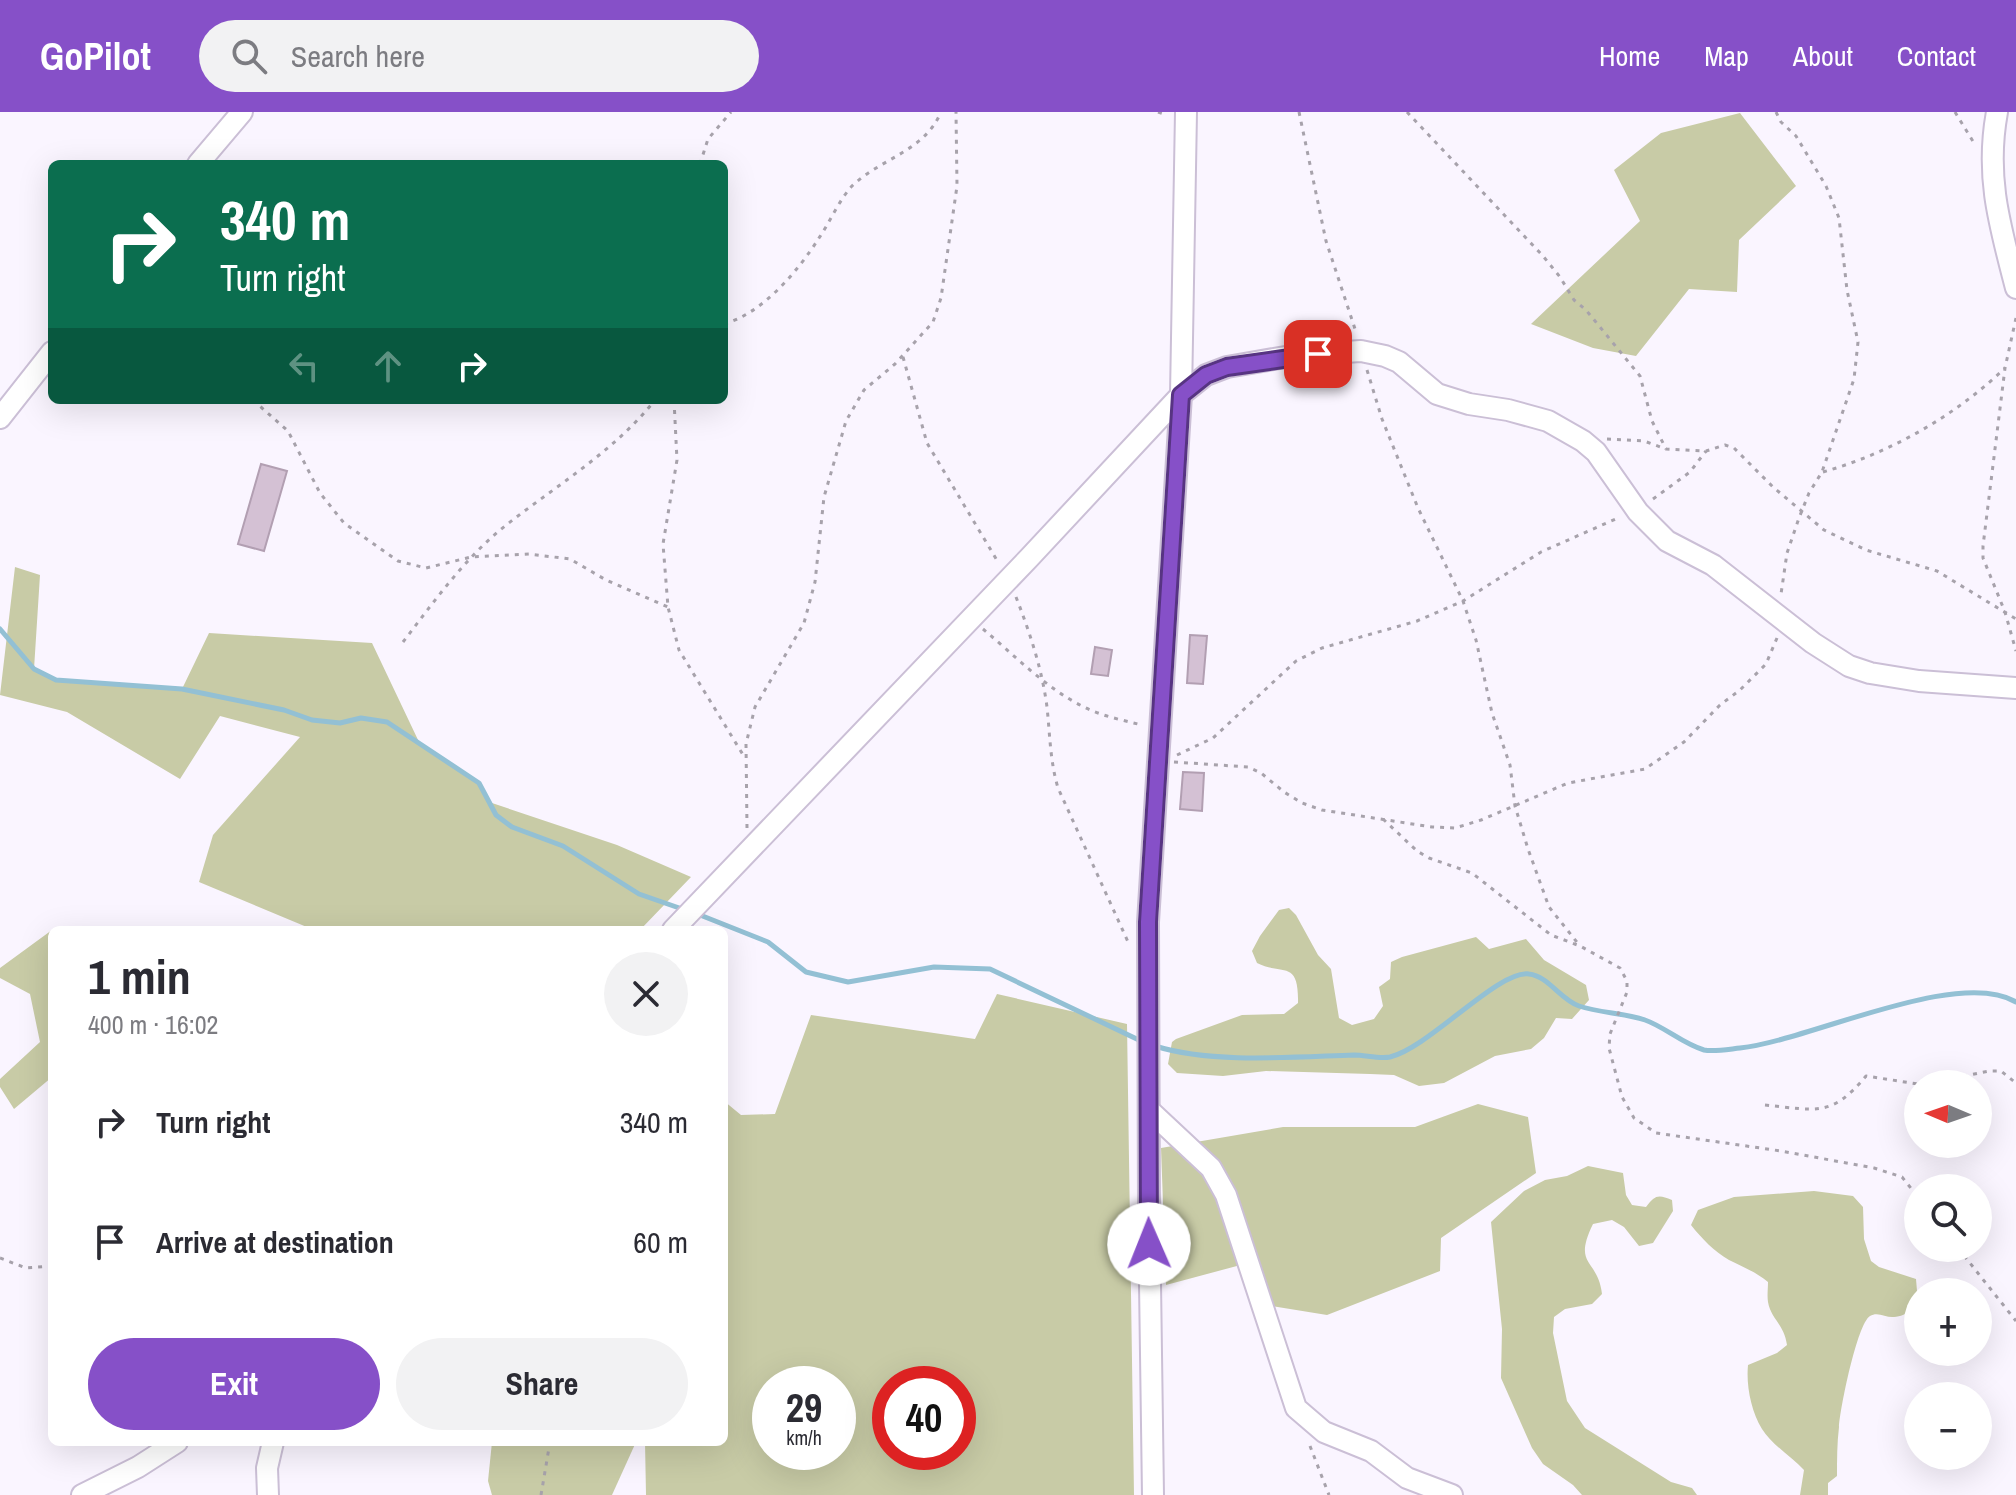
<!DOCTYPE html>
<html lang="en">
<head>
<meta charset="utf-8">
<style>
	body { margin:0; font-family:"Archivo Narrow",sans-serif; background:#f2f2f3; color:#2b2b33; height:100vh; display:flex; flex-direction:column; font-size:30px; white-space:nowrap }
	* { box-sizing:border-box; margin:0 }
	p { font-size:26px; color:#7c7c81 }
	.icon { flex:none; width:44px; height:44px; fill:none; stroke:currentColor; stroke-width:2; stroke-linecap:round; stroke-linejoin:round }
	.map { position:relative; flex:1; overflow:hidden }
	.panel { position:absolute; left:48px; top:814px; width:680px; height:520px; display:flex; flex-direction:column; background:#fff; border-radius:12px; box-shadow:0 8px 32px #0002 }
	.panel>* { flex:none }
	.top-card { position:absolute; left:48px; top:48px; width:680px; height:244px; border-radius:12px; box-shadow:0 8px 32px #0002; background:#0b6e4f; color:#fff; overflow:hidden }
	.needle { width:52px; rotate:272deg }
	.tools { position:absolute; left:1904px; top:958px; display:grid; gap:16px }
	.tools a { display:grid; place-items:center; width:88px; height:88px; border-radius:50%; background:#fff; box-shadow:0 8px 32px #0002; font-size:40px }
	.speed { position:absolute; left:752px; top:1254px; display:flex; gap:16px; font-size:40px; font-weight:700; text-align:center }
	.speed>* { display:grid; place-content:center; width:104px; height:104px; border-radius:50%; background:#fff; box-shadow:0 8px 32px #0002; line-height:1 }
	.speed small { font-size:20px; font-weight:400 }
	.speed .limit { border:12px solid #d22; background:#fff; color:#111 }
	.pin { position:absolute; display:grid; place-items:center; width:68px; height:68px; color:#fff; margin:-34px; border-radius:16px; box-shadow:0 4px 12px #0006 }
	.me { position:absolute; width:88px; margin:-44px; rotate:359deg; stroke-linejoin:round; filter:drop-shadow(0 0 6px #0008) }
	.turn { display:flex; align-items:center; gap:28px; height:168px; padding:0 40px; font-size:36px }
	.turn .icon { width:104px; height:104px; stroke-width:2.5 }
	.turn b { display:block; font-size:56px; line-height:68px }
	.lanes { display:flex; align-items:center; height:76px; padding:0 40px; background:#0003; justify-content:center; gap:40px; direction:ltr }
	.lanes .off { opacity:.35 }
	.round { display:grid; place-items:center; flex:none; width:84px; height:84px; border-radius:42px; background:#f2f2f3 }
	.head { display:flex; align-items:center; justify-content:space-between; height:136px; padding:0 40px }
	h1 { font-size:48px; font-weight:700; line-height:60px }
	.action { display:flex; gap:16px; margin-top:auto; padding:16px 40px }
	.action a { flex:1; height:92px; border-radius:48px; background:#8650c8; color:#fff; font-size:32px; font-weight:700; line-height:92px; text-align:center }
	.action a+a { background:#f2f2f3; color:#2b2b33 }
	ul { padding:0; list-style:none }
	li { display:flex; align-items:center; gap:24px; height:120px; padding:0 40px }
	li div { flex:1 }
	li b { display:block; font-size:30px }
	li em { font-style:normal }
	header { display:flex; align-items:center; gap:48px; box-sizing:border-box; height:112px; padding:0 40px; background:#8650c8; color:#fff }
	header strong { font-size:38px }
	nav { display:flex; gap:44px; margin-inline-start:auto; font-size:28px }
	.search { width:560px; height:72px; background:#f2f2f3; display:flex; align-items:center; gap:20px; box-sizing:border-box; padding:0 28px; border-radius:44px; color:#7c7c81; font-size:30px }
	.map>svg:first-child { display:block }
	.green { fill:#c8cba6; fill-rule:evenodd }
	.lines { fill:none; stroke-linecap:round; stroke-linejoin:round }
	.stream { stroke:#93c0d4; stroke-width:5 }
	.building { fill:#d4c1d4; stroke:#b29fb2; stroke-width:2 }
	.minor-casing { stroke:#cbbfd6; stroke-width:24 }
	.path { stroke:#a7a2ab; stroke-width:3; stroke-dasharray:4 6; stroke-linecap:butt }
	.minor { stroke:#fff; stroke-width:20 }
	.route-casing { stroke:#573482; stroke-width:20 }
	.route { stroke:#8650c8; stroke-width:14 }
</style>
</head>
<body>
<header>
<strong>GoPilot</strong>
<div class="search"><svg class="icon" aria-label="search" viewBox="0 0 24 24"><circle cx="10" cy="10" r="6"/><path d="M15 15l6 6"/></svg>Search here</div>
<nav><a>Home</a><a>Map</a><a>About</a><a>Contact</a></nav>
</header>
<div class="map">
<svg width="2016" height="1383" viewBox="0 0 2016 1383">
	<rect width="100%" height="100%" fill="#faf5ff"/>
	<!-- green -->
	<g class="green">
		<path d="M1740,1l56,73 -57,54 -2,52 -48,-3 -53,67 -43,-8 -62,-24 109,-103 -26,-51 47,-37z"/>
		<path d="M15,455l25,8 -6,94 22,11 126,9 27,-56 163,10 47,99 60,41 10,19 128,43 74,32 -51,53h-326l-115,-48 14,-47 87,-98 -80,-21 -40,63 -113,-67 -67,-17z"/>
		<path d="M1289,796l7,7 22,40 13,14 8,49 13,7 22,-6 9,-13 -4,-19 11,-8 1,-17 11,-5 74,-20 13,12 37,-10 18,21 42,25 3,15 -17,19 -16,-1 -12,20 -13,11 -36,7 -51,27 -25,3 -25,-11 -24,-1 -104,-3 -43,5 -46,-3 -9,-9 4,-22 4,-3 66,-24 42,-1 14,-11c1,-45 -16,-27 -41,-40l-5,-12 8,-15 19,-26z"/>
		<path d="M52,818v147l-38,32 -14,-22v-8l40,-37 -10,-48 -30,-16v-10z"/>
		<path d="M997,882l130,30 7,471h-488l-1,-53h79v-341l17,14 34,-1 36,-99 164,24zM770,1272h68v68h-68zM958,1272v68h-68v-68z"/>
		<path d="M1478,992l50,13 8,56 -95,65 -1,33 -113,44 -67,-11 -12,-41 -82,22 -5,-137 122,-21h132z"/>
		<path d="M1588,1054l35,7 3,22 6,10 14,2c9,-12 12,-13 26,-7l1,11 -20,32 -14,3 -15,-19 -12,-7 -19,4c-21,43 5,34 9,70l-10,10 -27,5 -11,8 -1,16 14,68 18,27 86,54 21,6 5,7h-115l-9,-10 -30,-21 -11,-16 -31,-70 1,-49 -11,-107 33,-31 21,-11 22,-4z"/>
		<path d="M1814,1079l39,5 10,11 1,32 7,22 8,6 37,12 1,12 -5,20c-5,2 -12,6 -18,6 -8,1 -16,-6 -24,-1 -13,8 -30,93 -31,111 -2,16 -2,33 -2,49l-9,7v12h-28l4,-25c-12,-13 -33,-26 -42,-41 -11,-18 -16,-44 -14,-64l29,-12 10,-8c-3,-21 -16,-26 -19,-43 -1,-6 0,-14 0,-20 -12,-10 -25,-15 -39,-22 -15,-9 -27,-21 -38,-35l7,-15 36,-13z"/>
		<path d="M492,1330h144l-24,53h-120l-4,-14z"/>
	</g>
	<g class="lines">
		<!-- stream -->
		<g class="stream">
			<path d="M0,517l34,40 22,11 126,9 102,21 28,10 28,3 21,-5 26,4 92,61 17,32 16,12 51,19 76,48 46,16"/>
			<path d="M695,801l73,29 38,30 42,10 86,-15 56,2 151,72"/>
			<path d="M1155,934c57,18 138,11 199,9 11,0 25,4 36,2 40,-10 108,-87 139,-83 19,2 32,26 50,32 21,7 45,7 66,14 20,7 38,24 59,30 10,2 26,-1 36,-2 68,-7 218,-81 276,-46"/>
		</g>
	</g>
	<!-- building -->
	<g class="building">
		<path d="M261,352l26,7 -23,80 -26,-7z"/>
		<path d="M1190,523l17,1 -4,48 -16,-1z"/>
		<path d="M1095,535l17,3 -4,26 -17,-2z"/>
		<path d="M1183,660l21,1 -2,38 -22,-2z"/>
	</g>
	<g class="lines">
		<defs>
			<g id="minor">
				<path d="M1997,0c-12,65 3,114 19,176"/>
				<path d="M198,52l44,-52"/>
				<path d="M0,306l52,-66"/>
				<path d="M673,818l356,-372 152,-163 25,-20 21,-8 70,-12 64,-4 24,5 14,6 38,32 32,10 39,6 40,11 35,20 13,11 42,60 29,29 46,24 100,78 36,23 21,7 49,8 97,7"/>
				<path d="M1149,998l62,58 15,27 70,213 28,24 47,19 36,27 45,17"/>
				<path d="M82,1383l56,-28 39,-25"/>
				<path d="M268,1383l-1,-27 6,-26"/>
				<path d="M1153,1383l-4,-283 -1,-290 33,-527 5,-283"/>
			</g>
		</defs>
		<!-- minor casing -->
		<use href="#minor" class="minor-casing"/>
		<!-- path -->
		<g class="path">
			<path d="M1158,0l9,3"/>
			<path d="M1299,0l27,129 30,91"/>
			<path d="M1407,0l136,144 17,21 14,23 12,10 54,66 12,45 14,28"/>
			<path d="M1776,0l5,10 15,14 30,50 13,32 8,72 11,52 -4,37 -32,93 -13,21 -10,25 -12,35 -6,41"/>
			<path d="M1955,0l19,31"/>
			<path d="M700,52l8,-25 23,-27"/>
			<path d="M2016,206l-11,50 -22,178v12l22,54 11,39"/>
			<path d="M724,212c39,-11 74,-53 95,-86 11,-16 20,-38 33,-52 29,-28 72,-34 89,-74"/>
			<path d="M903,245l24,86 71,119"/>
			<path d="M1367,258l15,49 36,89 45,93 13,39 16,73 18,52 5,41 13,43 21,58 31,39"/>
			<path d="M253,288l35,31 32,62 24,30 54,38 28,7 45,-11 58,-3 41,5 36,21 62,27"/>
			<path d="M674,288l3,60 -14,84 5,63 11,43 66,108"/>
			<path d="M1607,327l37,2 22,8 40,2 19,-6 9,3 39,39 51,43 42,20 71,21 79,48"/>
			<path d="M1823,360c67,-19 132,-56 182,-104"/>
			<path d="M1653,387l37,-27 16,-21"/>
			<path d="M1016,485c14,36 26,72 31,110 3,28 3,54 11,81l71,156"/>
			<path d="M983,517c31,26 63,59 99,77 19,10 40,14 60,19"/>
			<path d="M403,530c30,-39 59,-80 97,-112 52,-42 113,-77 155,-130"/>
			<path d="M1177,643l36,-17 83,-77 26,-13 95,-27 46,-20 78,-49 77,-34"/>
			<path d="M1174,650l74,5 13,6 23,19 18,11 20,7 110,17 23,1 26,-8 87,-37 77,-14 39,-27 36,-37 20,-15 26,-26 11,-26"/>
			<path d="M1383,707l34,32 12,7 43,15 79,62 29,11 40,22 7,13v11l-17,42 -1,14 13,49 12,21 22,15 125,18 93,17 28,9 16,20"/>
			<path d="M747,716l-1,-84 9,-37 49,-84 11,-41 9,-85 22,-76 18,-31 31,-26 38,-42 8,-24 16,-112 -1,-74"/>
			<path d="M1924,972l65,-13h12l15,12"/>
			<path d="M1765,993c51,5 66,13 101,-29l52,8"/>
			<path d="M1958,1136l58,73"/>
			<path d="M0,1146l26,10 26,-2"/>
			<path d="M1310,1334l19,49"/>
			<path d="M541,1383l9,-53"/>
		</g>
		<!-- minor -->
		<use href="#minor" class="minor"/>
	</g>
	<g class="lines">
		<defs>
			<path id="route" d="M1149,1132l-1,-322 33,-527 25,-20 21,-8 91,-13"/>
		</defs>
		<!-- route casing -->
		<use href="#route" class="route-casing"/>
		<!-- route -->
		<use href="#route" class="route"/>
	</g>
</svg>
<div class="tools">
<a><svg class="needle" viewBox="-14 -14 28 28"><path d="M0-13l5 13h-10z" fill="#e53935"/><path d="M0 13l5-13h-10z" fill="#7c7c81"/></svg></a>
<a><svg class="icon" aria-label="search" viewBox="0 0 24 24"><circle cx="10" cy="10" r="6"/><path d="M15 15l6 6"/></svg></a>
<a>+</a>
<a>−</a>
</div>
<div class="speed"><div>29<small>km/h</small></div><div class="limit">40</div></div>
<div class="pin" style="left:1318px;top:242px;background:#d93025"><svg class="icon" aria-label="arrive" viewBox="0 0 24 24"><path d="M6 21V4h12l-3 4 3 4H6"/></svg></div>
<svg class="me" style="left:1149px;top:1132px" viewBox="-20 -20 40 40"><circle r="19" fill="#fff"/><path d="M0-13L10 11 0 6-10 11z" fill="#8650c8"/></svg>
<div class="top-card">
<div class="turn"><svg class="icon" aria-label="right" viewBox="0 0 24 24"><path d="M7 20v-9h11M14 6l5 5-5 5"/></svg><div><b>340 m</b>Turn right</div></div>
<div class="lanes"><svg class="icon off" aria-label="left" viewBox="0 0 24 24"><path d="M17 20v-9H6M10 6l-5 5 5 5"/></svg><svg class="icon off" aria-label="ahead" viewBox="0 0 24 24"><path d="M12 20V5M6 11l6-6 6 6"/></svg><svg class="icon" aria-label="right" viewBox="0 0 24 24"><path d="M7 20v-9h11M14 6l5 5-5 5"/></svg></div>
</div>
<section class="panel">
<div class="head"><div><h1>1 min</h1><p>400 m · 16:02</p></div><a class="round"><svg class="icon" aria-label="close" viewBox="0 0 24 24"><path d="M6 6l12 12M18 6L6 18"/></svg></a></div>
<ul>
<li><svg class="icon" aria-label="right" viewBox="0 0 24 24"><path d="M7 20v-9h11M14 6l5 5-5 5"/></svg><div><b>Turn right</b></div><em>340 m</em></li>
<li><svg class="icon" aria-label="arrive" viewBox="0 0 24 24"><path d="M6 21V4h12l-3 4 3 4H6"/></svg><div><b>Arrive at destination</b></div><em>60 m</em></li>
</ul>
<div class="action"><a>Exit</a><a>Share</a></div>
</section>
</div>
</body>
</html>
